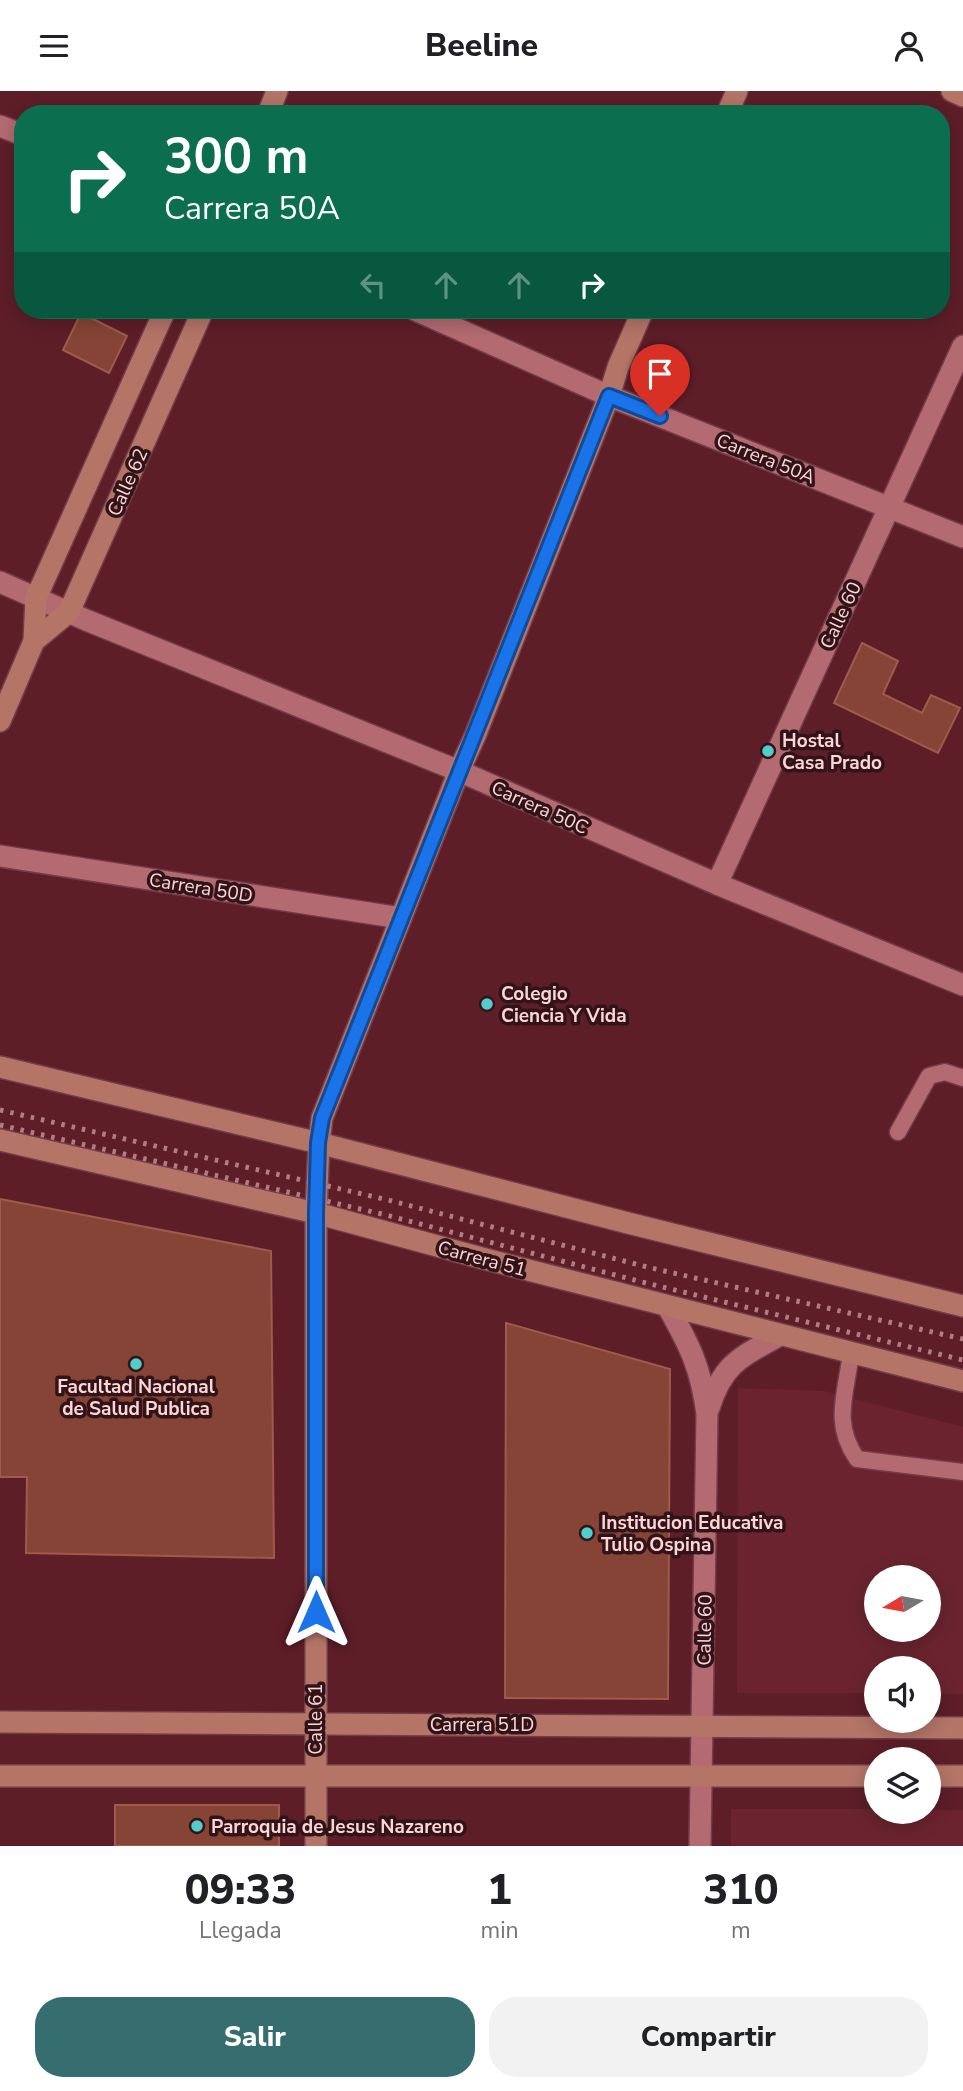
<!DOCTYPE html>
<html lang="es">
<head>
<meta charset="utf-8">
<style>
	body { margin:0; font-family:"Nunito Sans",sans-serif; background:#f2f2f2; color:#202124; height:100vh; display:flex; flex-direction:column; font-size:26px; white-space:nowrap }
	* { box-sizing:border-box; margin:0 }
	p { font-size:23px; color:#757577 }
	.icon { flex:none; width:38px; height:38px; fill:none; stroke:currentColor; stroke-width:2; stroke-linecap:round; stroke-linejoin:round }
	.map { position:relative; height:1755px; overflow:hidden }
	.details { display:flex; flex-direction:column; background:#fff; flex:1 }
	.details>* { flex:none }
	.top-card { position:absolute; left:14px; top:14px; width:936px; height:214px; border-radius:28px; box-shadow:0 4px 18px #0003; background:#0b6e4f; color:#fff; overflow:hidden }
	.needle { width:46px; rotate:260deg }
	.controls { position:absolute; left:864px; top:1474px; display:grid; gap:14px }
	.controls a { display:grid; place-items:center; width:77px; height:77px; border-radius:50%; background:#fff; box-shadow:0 4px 18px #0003; font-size:35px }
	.pin { position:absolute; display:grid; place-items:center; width:60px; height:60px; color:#fff; margin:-72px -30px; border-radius:50% 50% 50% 0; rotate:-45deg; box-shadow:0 0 7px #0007 }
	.pin .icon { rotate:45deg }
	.me { position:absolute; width:77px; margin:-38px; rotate:0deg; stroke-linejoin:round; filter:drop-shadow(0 0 5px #0008) }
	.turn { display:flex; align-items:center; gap:24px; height:147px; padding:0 35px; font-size:32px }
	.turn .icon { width:91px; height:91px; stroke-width:2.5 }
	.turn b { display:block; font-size:49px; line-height:60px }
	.lanes { display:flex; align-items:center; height:66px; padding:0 35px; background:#0003; justify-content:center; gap:35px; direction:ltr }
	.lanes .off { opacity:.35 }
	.eta { display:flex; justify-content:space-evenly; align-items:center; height:119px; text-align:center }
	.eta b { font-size:42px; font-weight:800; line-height:49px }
	.primary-button { display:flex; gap:14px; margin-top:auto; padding:14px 35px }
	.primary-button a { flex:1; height:80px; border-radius:28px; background:#366e70; color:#fff; font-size:28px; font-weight:800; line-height:80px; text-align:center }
	.primary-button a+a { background:#f2f2f2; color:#202124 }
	header { display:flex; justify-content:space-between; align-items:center; height:91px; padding:0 35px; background:#fff; font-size:32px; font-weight:800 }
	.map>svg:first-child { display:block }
	.built { fill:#6b242f; fill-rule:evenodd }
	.building { fill:#854435; stroke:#9e5b4b; stroke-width:2 }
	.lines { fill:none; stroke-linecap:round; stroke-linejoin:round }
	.lane-casing { stroke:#743c48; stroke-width:19 }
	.street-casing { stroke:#743c48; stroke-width:24 }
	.secondary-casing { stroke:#743c48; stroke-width:24 }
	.lane { stroke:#b36b71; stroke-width:16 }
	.street { stroke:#b36b71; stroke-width:21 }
	.secondary { stroke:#b47567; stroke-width:21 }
	.rail { stroke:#b17d83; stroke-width:5; stroke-dasharray:3.5 7; stroke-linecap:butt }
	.route-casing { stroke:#114b97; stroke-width:18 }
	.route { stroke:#1a73e8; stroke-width:12 }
	.poi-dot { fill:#52cdcc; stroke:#311417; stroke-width:2.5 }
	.labels { text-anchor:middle; stroke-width:7; stroke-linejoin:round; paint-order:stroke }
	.street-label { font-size:19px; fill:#fed5d7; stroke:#311417 }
	.poi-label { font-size:19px; font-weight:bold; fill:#fed5d7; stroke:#311417; text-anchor:start }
</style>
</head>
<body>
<header><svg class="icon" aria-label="menu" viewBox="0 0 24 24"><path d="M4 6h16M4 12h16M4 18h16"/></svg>Beeline<svg class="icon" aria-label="person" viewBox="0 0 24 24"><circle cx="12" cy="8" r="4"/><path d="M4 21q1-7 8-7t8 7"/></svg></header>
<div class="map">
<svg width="963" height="1755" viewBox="0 0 963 1755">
	<rect width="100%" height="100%" fill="#5d1e28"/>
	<!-- built -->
	<g class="built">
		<path d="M738,1297l86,3 139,36v267h-34v-26h-52v25h-140zM877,1486h52v52h-52z"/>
		<path d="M731,1718h146v2l86,-1v36h-232z"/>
	</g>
	<!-- building -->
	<g class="building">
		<path d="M81,222l46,23 -18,37 -46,-23z"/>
		<path d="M862,552l36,18 -15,33 39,19 9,-18 29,13 -22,45 -104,-50z"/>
		<path d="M0,1108l271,52 3,307 -248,-5 1,-76h-27z"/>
		<path d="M506,1232l164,46 -2,330 -163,-1z"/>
		<rect x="115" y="1714" width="164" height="41"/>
	</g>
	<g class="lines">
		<defs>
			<g id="lane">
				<path d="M898,1041l31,-56 16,-4 18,6"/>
				<path d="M851,1262c-5,41 -19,70 6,106l106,13"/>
			</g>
			<g id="street">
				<path d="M0,35l23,9"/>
				<path d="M415,219l194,86 354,141"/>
				<path d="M0,491l86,38 373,151 258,113 246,101"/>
				<path d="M0,765l401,62"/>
				<path d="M717,793l246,-538"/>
				<path d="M668,1216c22,39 33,61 39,107l-7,432"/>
				<path d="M709,1317c14,-45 32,-51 71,-73"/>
			</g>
			<g id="secondary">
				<path d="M952,0l11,5"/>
				<path d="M268,23l9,-23"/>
				<path d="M727,23l10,-23"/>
				<path d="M34,550l35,-29 134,-302"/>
				<path d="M0,630l34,-80 2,-43 129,-288"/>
				<path d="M0,976l319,76 309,80 335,83"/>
				<path d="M0,1049l316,73 169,46 478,122"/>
				<path d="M0,1631l963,6"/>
				<path d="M0,1685h877"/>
				<path d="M929,1685h34"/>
				<path d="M316,1755v-633l3,-70 3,-25 137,-347 16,-35 134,-340 9,-29 25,-57"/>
			</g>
		</defs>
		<!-- lane casing -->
		<use href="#lane" class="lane-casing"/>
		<!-- street casing -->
		<use href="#street" class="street-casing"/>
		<!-- secondary casing -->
		<use href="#secondary" class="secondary-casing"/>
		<!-- lane -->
		<use href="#lane" class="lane"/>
		<!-- street -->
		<use href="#street" class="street"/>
		<!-- secondary -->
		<use href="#secondary" class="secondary"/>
		<!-- rail -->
		<g class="rail">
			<path d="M0,1019l388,90 259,67 316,72"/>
			<path d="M0,1034l386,90 256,67 321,78"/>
		</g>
	</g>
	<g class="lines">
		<defs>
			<path id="route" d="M316,1521v-399l2,-70 4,-25 287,-722 51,20"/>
		</defs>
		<!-- route casing -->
		<use href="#route" class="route-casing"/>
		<!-- route -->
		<use href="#route" class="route"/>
	</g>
	<!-- markers -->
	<g class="poi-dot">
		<circle cx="768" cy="660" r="7"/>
		<circle cx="487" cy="913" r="7"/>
		<circle cx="136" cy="1273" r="7"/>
		<circle cx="587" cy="1442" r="7"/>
		<circle cx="197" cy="1735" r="7"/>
	</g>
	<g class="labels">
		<!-- street labels -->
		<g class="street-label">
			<text transform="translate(766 367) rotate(22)" y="7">Carrera 50A</text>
			<text transform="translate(127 391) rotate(-66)" y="7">Calle 62</text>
			<text transform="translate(840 524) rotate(-65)" y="7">Calle 60</text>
			<text transform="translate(540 716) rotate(24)" y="7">Carrera 50C</text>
			<text transform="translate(201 796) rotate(9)" y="7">Carrera 50D</text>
			<text transform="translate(482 1167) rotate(15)" y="7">Carrera 51</text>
			<text transform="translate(704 1539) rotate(-89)" y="7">Calle 60</text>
			<text transform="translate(315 1628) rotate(-90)" y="7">Calle 61</text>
			<text x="482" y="1640">Carrera 51D</text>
		</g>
		<!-- poi labels -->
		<g class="poi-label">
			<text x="782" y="656">Hostal<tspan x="782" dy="22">Casa Prado</tspan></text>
			<text x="501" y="909">Colegio<tspan x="501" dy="22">Ciencia Y Vida</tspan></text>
			<text x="136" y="1302" text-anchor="middle">Facultad Nacional<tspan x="136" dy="22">de Salud Publica</tspan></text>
			<text x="601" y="1438">Institucion Educativa<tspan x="601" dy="22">Tulio Ospina</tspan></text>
			<text x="211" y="1742">Parroquia de Jesus Nazareno</text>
		</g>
	</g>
</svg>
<div class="controls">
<a><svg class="needle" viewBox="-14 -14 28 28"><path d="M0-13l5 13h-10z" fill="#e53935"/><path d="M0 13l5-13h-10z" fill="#757577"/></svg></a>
<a><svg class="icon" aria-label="sound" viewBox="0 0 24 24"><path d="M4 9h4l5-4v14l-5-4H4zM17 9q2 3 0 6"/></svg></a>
<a><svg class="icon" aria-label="layers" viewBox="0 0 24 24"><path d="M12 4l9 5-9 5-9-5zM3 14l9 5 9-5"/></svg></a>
</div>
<div class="pin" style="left:660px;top:325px;background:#d93025"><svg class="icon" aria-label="arrive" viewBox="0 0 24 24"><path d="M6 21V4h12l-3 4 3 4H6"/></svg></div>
<svg class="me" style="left:316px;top:1521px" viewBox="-20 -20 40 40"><path d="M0-17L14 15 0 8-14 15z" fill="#1a73e8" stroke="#fff" stroke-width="4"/></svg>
<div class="top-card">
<div class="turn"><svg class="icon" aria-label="right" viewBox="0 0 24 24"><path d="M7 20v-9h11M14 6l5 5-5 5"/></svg><div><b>300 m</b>Carrera 50A</div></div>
<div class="lanes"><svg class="icon off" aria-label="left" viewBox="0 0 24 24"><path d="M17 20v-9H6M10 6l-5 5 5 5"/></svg><svg class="icon off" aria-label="ahead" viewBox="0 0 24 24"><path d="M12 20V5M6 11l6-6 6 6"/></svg><svg class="icon off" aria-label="ahead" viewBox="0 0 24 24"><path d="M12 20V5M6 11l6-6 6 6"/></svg><svg class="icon" aria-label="right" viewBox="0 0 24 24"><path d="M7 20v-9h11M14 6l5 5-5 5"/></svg></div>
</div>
</div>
<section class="details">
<div class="eta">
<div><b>09:33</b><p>Llegada</p></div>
<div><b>1</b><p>min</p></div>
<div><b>310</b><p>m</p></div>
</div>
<div class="primary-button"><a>Salir</a><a>Compartir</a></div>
</section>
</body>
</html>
